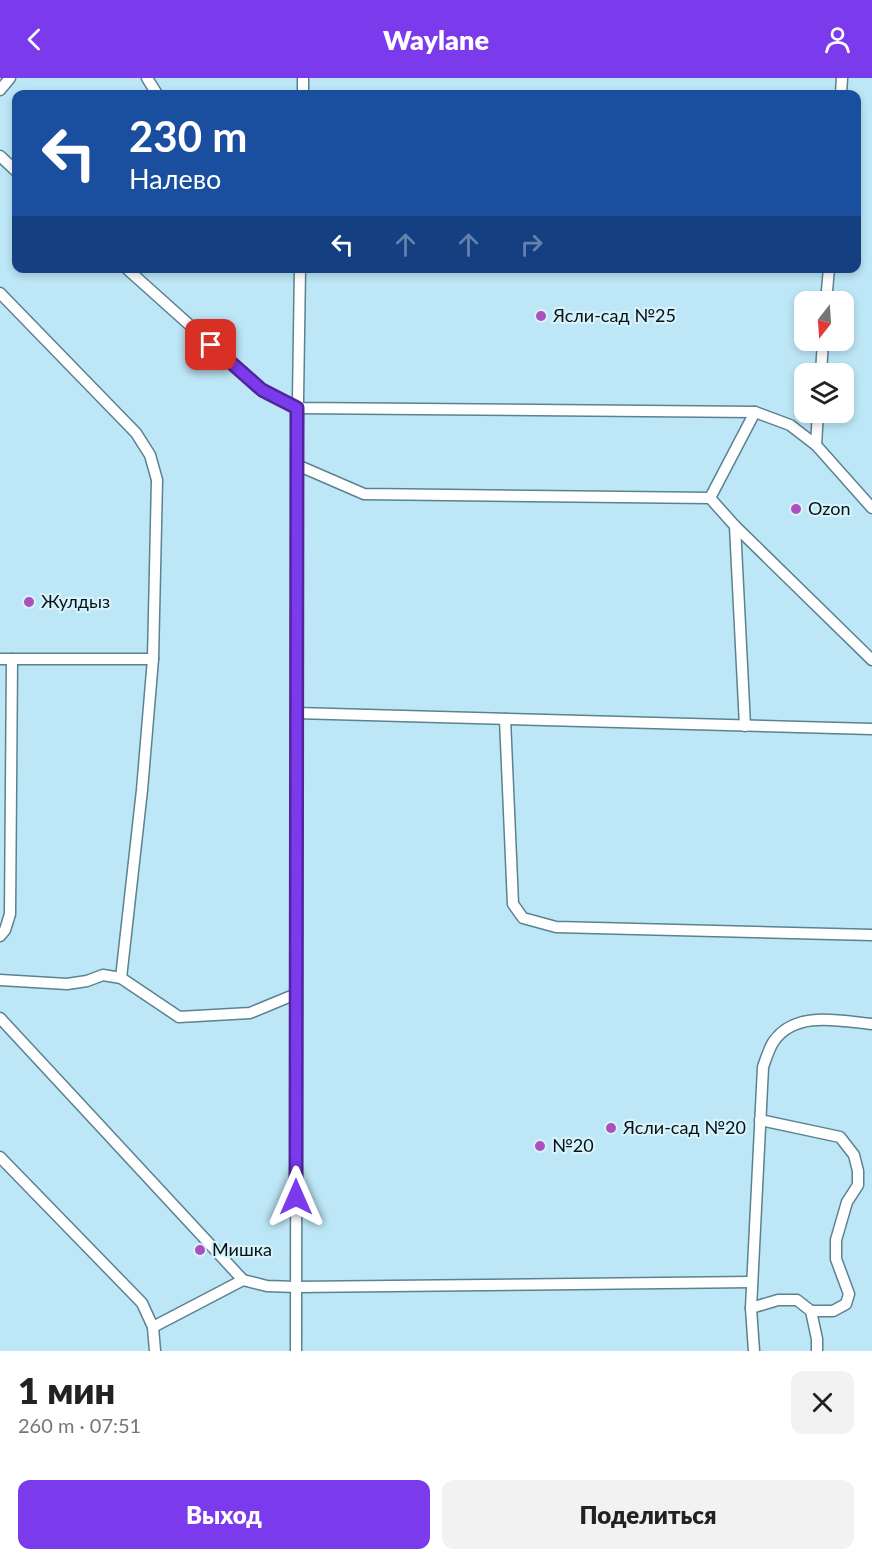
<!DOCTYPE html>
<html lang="ru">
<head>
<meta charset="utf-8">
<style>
	body { margin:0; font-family:Lato,sans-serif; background:#f2f2f2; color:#222; height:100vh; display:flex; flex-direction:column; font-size:22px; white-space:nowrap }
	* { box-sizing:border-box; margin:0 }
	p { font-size:20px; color:#767676 }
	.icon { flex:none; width:33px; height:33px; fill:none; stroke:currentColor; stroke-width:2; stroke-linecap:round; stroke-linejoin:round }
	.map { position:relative; height:1273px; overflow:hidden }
	.sheet { display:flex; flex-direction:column; background:#fff; flex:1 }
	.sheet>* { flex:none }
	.guide { position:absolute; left:12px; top:12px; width:849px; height:183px; border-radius:12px; box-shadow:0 3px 9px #0003; background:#1a4fa0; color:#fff; overflow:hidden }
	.needle { width:39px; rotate:197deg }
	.controls { position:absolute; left:794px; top:213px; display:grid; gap:12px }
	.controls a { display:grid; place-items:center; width:60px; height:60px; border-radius:12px; background:#fff; box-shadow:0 3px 9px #0003; font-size:30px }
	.pin { position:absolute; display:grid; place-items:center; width:51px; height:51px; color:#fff; margin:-26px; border-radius:12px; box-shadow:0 3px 9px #0006 }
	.me { position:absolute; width:66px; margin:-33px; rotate:0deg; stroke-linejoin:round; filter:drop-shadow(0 0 4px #0008) }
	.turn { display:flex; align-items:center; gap:21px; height:126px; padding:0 18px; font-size:27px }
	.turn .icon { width:78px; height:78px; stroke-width:2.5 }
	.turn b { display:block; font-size:42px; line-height:51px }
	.lanes { display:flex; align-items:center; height:57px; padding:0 18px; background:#0003; justify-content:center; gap:30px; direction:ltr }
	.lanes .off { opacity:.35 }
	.round { display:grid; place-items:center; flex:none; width:63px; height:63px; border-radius:12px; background:#f2f2f2 }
	.overview { display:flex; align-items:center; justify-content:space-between; height:102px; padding:0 18px }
	h1 { font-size:36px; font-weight:800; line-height:45px }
	.primary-button { display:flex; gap:12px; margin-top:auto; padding:12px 18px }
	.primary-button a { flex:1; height:69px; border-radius:12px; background:#7c3aed; color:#fff; font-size:24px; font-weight:800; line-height:69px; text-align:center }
	.primary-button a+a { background:#f2f2f2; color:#222 }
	header { display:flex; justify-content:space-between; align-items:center; height:78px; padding:0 18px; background:#7c3aed; color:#fff; font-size:27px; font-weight:800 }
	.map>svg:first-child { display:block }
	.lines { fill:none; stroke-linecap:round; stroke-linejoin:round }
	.lane-casing { stroke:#5a8290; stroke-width:13 }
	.lane { stroke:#fff; stroke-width:10 }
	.route-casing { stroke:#51269a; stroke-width:15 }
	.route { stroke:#7c3aed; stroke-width:10 }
	.poi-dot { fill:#aa51bd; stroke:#d8f2fb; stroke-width:2 }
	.labels { text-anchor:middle; stroke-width:4.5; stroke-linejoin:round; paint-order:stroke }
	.poi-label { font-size:18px; fill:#031217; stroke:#d8f2fb; text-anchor:start }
</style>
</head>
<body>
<header><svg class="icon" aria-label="back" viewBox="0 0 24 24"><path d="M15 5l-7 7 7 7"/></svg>Waylane<svg class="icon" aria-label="person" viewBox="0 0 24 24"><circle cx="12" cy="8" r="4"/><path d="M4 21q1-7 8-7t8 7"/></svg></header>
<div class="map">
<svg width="872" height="1273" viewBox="0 0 872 1273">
	<rect width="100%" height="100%" fill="#bde7f7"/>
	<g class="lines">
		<defs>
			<g id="lane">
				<path d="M147,0l10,16"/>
				<path d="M0,12l10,-12"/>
				<path d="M303,16v-16"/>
				<path d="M841,16l1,-16"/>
				<path d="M0,78l16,15"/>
				<path d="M126,190l136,122 35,18 458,4 35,13 26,20 56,63"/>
				<path d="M0,215l136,140 14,22 7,25 -4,179 -11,131 -21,188"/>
				<path d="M826,224l3,-34"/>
				<path d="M821,296l2,-34"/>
				<path d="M816,367l2,-33"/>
				<path d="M297,387l67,29 346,4 25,28 137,134"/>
				<path d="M710,420l45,-86"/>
				<path d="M735,448l10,200"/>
				<path d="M0,581h153"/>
				<path d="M296,635l576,16"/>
				<path d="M505,641l8,185 10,14 33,9 316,8"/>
				<path d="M0,858l5,-6 5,-16 2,-255"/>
				<path d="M0,902l67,4 20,-3 16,-6 18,3 58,39 71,-4 46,-19"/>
				<path d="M0,940l243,262 24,6 29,1 456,-5"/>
				<path d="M760,1042l80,17 14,18 4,16v14l-11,17 -11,38v19l13,35 -3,10 -13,7h-22"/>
				<path d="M0,1079l142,146 11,24 2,24"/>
				<path d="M751,1230l27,-8h19l14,11 6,28v12"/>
				<path d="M153,1249l90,-47"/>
				<path d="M296,1273l1,-886 3,-197"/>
				<path d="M754,1273l-3,-43 12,-241c3,-8 6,-19 11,-26 22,-31 66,-20 98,-17"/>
			</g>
		</defs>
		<!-- lane casing -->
		<use href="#lane" class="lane-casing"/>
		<!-- lane -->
		<use href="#lane" class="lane"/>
	</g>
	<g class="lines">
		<defs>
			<path id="route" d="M211,267l51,45 35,18 -1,789"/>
		</defs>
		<!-- route casing -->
		<use href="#route" class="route-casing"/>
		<!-- route -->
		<use href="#route" class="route"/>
	</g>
	<!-- markers -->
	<g class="poi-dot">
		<circle cx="541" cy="238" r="6"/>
		<circle cx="796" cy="431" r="6"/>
		<circle cx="29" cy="524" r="6"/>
		<circle cx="611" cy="1050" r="6"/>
		<circle cx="540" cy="1068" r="6"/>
		<circle cx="200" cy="1172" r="6"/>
	</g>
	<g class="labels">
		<!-- poi labels -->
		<g class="poi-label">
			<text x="553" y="244">Ясли-сад №25</text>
			<text x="808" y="437">Ozon</text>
			<text x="41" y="530">Жулдыз</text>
			<text x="623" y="1056">Ясли-сад №20</text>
			<text x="552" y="1074">№20</text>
			<text x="212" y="1178">Мишка</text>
		</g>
	</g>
</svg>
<div class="controls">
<a><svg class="needle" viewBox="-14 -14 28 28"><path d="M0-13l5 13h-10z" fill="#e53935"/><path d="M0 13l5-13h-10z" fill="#767676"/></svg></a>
<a><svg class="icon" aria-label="layers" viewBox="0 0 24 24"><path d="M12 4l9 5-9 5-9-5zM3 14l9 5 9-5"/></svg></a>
</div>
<div class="pin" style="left:211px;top:267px;background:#d93025"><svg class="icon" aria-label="arrive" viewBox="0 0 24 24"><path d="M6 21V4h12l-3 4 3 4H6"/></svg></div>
<svg class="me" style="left:296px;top:1119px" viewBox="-20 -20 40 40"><path d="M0-17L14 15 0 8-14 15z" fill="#7c3aed" stroke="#fff" stroke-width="4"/></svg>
<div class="guide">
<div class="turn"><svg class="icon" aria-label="left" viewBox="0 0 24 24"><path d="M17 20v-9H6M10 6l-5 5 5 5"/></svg><div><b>230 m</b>Налево</div></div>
<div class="lanes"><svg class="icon" aria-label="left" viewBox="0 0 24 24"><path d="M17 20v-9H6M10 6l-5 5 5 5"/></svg><svg class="icon off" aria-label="ahead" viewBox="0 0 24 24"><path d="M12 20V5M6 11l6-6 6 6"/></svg><svg class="icon off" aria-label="ahead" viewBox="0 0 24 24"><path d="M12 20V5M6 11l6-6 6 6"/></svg><svg class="icon off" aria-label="right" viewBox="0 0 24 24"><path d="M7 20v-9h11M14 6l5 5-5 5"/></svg></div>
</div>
</div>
<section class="sheet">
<div class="overview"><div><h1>1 мин</h1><p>260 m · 07:51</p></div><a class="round"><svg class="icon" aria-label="close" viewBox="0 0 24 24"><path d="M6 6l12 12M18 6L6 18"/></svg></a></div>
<div class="primary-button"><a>Выход</a><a>Поделиться</a></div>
</section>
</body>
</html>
